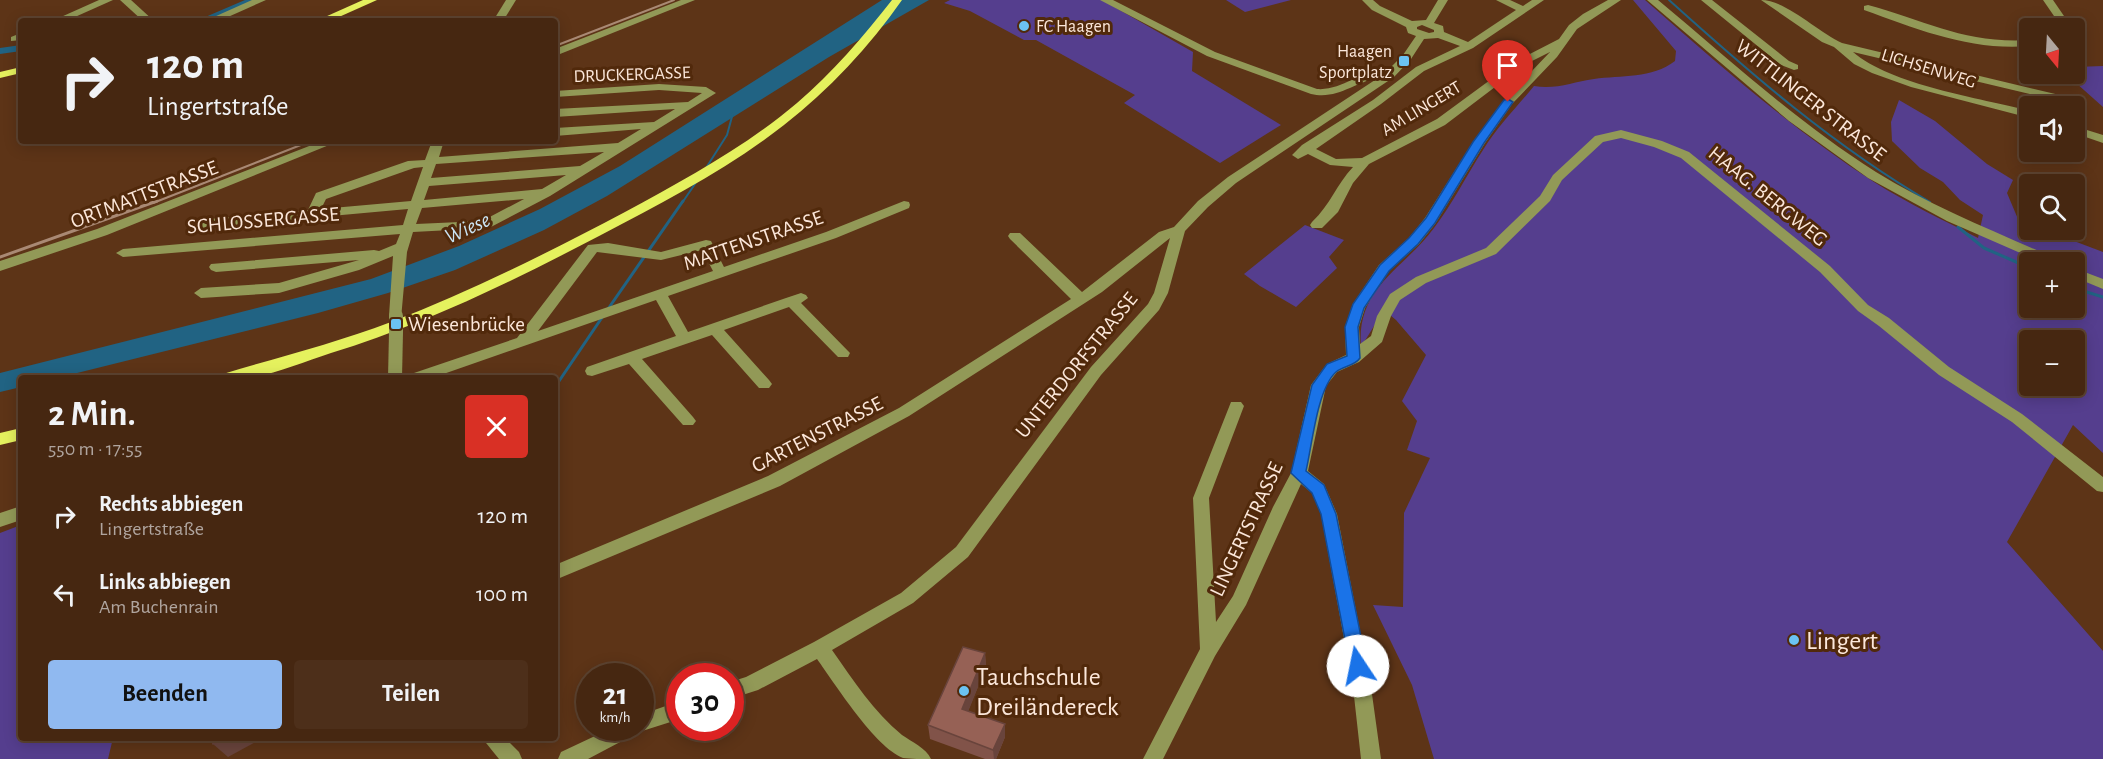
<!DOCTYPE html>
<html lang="de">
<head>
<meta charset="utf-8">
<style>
	body { margin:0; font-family:"Alegreya Sans",sans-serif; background:#4d2f1a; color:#f1f3f6; height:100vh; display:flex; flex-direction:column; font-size:22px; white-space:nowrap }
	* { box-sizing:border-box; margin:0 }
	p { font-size:20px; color:#b0a59f }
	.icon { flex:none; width:33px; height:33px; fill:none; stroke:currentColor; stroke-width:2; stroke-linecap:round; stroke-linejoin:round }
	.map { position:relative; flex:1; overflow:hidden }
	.side { position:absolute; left:18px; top:375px; width:540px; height:366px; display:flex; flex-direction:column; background:#462711; border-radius:6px; box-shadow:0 3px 15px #0003,0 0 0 2px #5e4431 }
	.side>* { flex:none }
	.banner { position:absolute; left:18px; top:18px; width:540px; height:126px; border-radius:6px; box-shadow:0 3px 15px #0003,0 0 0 2px #5e4431; background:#462711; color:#f1f3f6; overflow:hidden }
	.needle { width:39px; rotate:162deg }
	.tools { position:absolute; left:2019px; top:18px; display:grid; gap:12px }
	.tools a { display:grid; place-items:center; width:66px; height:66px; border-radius:6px; background:#462711; box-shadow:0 3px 15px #0003,0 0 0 2px #5e4431; font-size:30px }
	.speed { position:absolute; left:576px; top:663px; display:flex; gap:12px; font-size:30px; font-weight:700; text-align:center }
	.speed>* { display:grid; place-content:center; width:78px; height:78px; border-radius:50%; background:#462711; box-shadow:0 3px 15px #0003,0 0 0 2px #5e4431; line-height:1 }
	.speed small { font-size:15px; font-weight:400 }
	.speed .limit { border:9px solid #d22; background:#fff; color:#111 }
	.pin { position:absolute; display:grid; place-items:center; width:51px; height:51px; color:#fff; margin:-62px -26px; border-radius:50% 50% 50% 0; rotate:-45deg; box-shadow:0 0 6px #0007 }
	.pin .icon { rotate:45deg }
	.me { position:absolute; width:66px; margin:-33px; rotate:349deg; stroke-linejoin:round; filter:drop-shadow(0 0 4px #0008) }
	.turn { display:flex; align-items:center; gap:21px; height:126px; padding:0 30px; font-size:27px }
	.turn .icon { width:78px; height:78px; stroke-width:2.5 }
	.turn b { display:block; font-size:42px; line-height:51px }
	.round { display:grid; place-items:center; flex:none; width:63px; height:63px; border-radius:6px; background:#4d2f1a }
	.head { display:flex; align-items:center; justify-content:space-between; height:102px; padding:0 30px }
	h1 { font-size:36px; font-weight:600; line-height:45px }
	.cta { display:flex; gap:12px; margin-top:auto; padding:12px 30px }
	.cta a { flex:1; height:69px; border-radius:6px; background:#90b9f0; color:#111; font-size:24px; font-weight:600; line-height:69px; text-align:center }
	.cta a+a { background:#4d2f1a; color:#f1f3f6 }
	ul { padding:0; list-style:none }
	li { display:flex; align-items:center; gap:18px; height:78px; padding:0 30px }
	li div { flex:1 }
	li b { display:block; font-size:22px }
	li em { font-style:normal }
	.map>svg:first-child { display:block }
	.green { fill:#553e8e; fill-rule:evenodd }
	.water { fill:#216383 }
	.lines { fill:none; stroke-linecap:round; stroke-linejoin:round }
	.stream-far1 { stroke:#216383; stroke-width:2 }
	.stream { stroke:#216383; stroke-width:3 }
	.canal { fill:#216383; fill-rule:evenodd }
	.minor { fill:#929957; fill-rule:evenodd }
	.major { fill:#e5f15e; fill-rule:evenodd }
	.rail-far1 { stroke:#a98974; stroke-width:2 }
	.rail { stroke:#a98974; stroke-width:3 }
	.minor-bridge { stroke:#929957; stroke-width:14 }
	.wall { fill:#815349 }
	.shaded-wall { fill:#69443c }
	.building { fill:#966155; stroke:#69443c; stroke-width:1.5 }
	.route { fill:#1a73e8; stroke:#114b97; stroke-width:1.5 }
	.poi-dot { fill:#6bc3f2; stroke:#51290b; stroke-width:2 }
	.labels { text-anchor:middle; stroke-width:6; stroke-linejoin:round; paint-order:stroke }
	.far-poi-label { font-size:18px; fill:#fce7da; stroke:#51290b; text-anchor:start }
	.far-street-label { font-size:18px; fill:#fce7da; stroke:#51290b }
	.street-label { font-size:21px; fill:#fce7da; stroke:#51290b }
	.poi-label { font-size:21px; fill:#fce7da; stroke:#51290b; text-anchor:start }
	.water-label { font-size:22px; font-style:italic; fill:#cae3f2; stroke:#51290b }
	.near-poi-label { font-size:26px; fill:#fce7da; stroke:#51290b; text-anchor:start }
</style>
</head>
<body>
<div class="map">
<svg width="2103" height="759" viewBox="0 0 2103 759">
	<rect width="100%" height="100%" fill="#5d3417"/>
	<!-- green -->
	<g class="green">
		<path d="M950,0h152l91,52 -1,19 89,54 -61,38 -96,-60 11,-8 -99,-55h-12l-54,-29 -26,-8z"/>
		<path d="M1226,0h65l-46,12z"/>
		<path d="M1633,0h12c73,64 147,129 229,182 33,21 69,38 104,56l5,-23 -23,-15 -17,-18 -23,-14 -28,-27 -1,-19 8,-22 36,21 52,43 26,16 -6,13 11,26 11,5 1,6h15l58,22v201l-30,-28 -66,117 96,109v108h-669l-22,-74 -39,-80 30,2 1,-94 26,-55 -23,-8 10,-29 -15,-20 24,-46 -30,-35 -12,-10 -23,37c-5,-60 43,-78 73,-119 19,-25 32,-52 49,-78 14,-23 34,-43 51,-64 21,4 39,-4 60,-7 27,-4 58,0 81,-18l1,-10zM2030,262h44v46h-44zM2030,340h44v46h-44z"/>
		<path d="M2103,66v41l-37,-33h8l1,-7z"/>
		<path d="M1305,225l39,15 -15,17 8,11 -41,39 -36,-21 -16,-12z"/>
		<path d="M21,525v213h92l-5,21h-108v-226z"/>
	</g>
	<!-- water -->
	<path class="water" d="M882,0h47l-100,57 -222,139 -63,34 -89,40 -67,23 -70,20 -261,65h-36v9l-21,5v-19l371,-94 88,-33 81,-37 80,-43z"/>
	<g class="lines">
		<!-- stream-far1 -->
		<g class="stream-far1">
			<path d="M1669,0c82,74 165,146 261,202"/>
			<path d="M706,168l21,-33 6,-22"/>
			<path d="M682,203l15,-22"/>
		</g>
		<!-- stream -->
		<g class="stream">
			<path d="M1958,227l26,21 46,20"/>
			<path d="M2074,288l29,9"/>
			<path d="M608,309l75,-108"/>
			<path d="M555,387l48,-71"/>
		</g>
		<!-- canal -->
		<g class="canal">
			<path d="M245,0h11l-49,21h-11z"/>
			<path d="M21,45v6l-21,3v-6z"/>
		</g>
		<!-- minor -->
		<g class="minor">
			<path d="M99,0h14l-47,21h-14z"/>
			<path d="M120,0h11l23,21h-11z"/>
			<path d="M252,0h14l-47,21h-14z"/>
			<path d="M506,0h10l-13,21h-10z"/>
			<path d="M681,0h14l-140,56v-7z"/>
			<path d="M1100,0h13l102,52 102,37c26,2 44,-20 70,-18l16,-16 13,-19 -8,-3 -2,-6 -34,-17 -10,-10h11l7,6 32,15 14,-1 12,-20h10l-14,23 9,3 1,6 24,10 48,-32 -20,-10h14l13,6 9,-6h12l-71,48 -49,23 -43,33 -65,45 20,10 26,-1 75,-39 79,-58 43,-22 10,-14 14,-11 25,-14h13l-44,29 -20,28 -45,47 -27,39 -50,81 -16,20 -30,27 -24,37 -6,19 1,17 11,-8 6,-20 13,-22 26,-17 70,-29 54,-52 13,-21 42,-39 26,-6 41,11 27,11 141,114 38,39 21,13 60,49 73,47 81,63v15l-6,-1 -85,-69 -73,-47 -60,-49 -21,-15 -38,-39 -139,-114 -27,-11 -33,-9 -18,4 -41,38 -12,21 -54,53 -70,29 -26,17 -9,16 -9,26 -23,20 -22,10 -11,14 -18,85 16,13 13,30 34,173 10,72h-20l-8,-72 -32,-173 -9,-21 -11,-9 -55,121 -31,51 -52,103h-20l57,-110 -7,-151 38,-96h10l3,4 -35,92 7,124 17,-26 40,-89 18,-34 20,-88 16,-21 19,-9 -1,-28 8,-23 26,-39 30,-27 16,-20 48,-76 31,-42 46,-48 -26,13 -79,60 -76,39 -16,19 -15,29 -16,16h-10l-2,-3 2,-3c19,-18 24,-37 41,-55l-23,-2 -22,-11 -10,5 -6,-4 10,-10 71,-45 43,-33 44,-21 -22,-8 -14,1 -13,20 -17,18 -158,106 -28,24 -23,24 -17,62 -9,17 -58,65 -133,182 -55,46 -81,47c21,30 42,62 70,85 10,7 24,13 29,24 -8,0 -21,0 -28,-1 -28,-11 -68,-74 -86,-99l-59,31 -28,9v-17l16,-5 68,-35 87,-49 55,-46 135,-180 57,-63 6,-11 16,-55 -68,54 -193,124 -129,70 -225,94v-15l213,-89 131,-68 172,-109 -61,-60 -2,-3 2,-3h10l62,59 77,-60 15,-5 24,-26 30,-24 150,-99c-24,4 -40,22 -67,16l-104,-38zM1422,25l12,5v2l-5,1 -12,-4v-2z"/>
			<path d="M1647,0h11c71,59 140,123 218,172 57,35 120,60 181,87l1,3h-17l-94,-41 -79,-43 -79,-57z"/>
			<path d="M1701,0h11l77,61 9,4v4l-4,1 -13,-5z"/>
			<path d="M1761,0c25,0 57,32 81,43l226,54 6,3 -6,3 -215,-51c38,33 127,46 177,59v7l-119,-31 -39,-14 -18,-9 -20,-17 -12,-5z"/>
			<path d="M2043,0h10l11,16 -2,12h-10l2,-12z"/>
			<path d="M1868,5c59,16 97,39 162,35v6c-59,5 -111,-16 -166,-36v-4z"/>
			<path d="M21,33v7l-10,1v-4z"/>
			<path d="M659,84l47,3 10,6 -166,103 -61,32 -76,4 -6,20 -6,67h-10l-2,-3 4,-60 -34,14 -80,23 -78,5 -7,-5 7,-5 78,-5 80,-23 -143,12 -5,-2 -2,-3 2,-3 163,-14 5,1 17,-7 4,-10 -277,23 -7,-4 7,-4 280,-24 5,-16 -210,19 -7,-4 7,-4 110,-10 8,-17 92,-32 17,-1 7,-19h12l-5,16 179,-14 23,-14 -86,7v-8l99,-6 21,-13 -120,8v-8l133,-7 14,-9 -43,-3 -104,7v-6zM604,152l-24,14 -149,12 5,-14zM423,167l-12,34 -90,8 5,-10 88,-31zM566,175l-24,14 -118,11 5,-14zM524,199l-42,22 -66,3 6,-16z"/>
			<path d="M2074,126l29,9v8l-29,-10z"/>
			<path d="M322,141h17l-232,94 -107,36v-10l97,-32z"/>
			<path d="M904,201l5,1 1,3 -1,3 -73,30 -168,58 20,36 98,-34 15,-5 5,2 2,3 -7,5 49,50 -2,4h-10l-49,-50 -65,23 45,50 3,4 -3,4h-10l-47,-53 -70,24 51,58 3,4 -3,4h-10l-54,-61 -37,12 -5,-1 -2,-4 2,-4 89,-31 -20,-36 -224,78h-23l2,-4 106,-36 71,-93 20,-2 53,9 45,-12 5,1 13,26 102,-35zM702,250l11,21 -175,60 59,-79 64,8z"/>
			<path d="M2074,268l29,11v10l-29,-12z"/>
			<path d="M396,327l7,5 -1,46h-14l1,-46z"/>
			<path d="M21,506v14l-21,7v-14z"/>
			<path d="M680,701v18l-41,13 -51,27h-30l3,-7 51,-24h28v-13z"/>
			<path d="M482,738h23l14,14 3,7h-23z"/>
		</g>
		<!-- major -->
		<g class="major">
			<path d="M363,0h14l-47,21h-14z"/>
			<path d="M892,0h10c-33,47 -73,90 -118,125 -56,44 -120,77 -183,110 -88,46 -176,89 -270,118 -27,9 -56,21 -83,25 -9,1 -19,0 -27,0l2,-4c56,-17 113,-31 168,-52 81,-31 158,-70 234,-110 59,-32 120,-65 172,-109 35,-30 66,-66 95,-103z"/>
			<path d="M21,67v6l-21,5v-6z"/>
			<path d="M21,428v12l-21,5v-12z"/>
		</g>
		<!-- rail-far1 -->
		<g class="rail-far1">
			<path d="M555,46l119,-46"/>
			<path d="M153,203l158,-62"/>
		</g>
		<!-- rail -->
		<path class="rail" d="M0,257l157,-56"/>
		<!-- minor-bridge -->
		<path class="minor-bridge" d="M396,316v16"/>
	</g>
	<!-- wall -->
	<path class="wall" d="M985,653l1,14 -18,44 37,13v13l-9,22h-11l-55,-20 -2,-14z"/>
	<!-- shaded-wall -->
	<g class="shaded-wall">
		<path d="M985,653l1,14 -22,55 -2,-13z"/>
		<path d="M1005,724v13l-9,22h-2l-1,-9z"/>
		<path d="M224,738h39l-35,19 -15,-13z"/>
	</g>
	<!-- building -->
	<g class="building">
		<path d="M963,647l22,6 -23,56 43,15 -12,26 -65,-25z"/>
		<path d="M211,738h13l-11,6z"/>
	</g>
	<!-- route -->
	<path class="route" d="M1508,99l5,3 -29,41 -49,80 -17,21 -29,27 -25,37 -6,19 2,31c-5,8 -17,8 -24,14 -19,17 -24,74 -30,99l18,14 12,29 31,152 -3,5 -6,2 -6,-2 -2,-5 -29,-152 -9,-21 -21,-20 21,-88 15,-21 20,-8 -2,-29 8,-23 27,-39 29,-27 17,-20 47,-76 31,-42z"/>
	<!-- markers -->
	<g class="poi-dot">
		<circle cx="1024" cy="26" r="6"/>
		<rect x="1398" y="55" width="12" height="12" rx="3"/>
		<rect x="390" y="318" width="12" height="12" rx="3"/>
		<circle cx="1794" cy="640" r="6"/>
		<circle cx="964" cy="691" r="6"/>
	</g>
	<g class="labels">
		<!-- far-poi labels -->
		<g class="far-poi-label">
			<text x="1036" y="32">FC Haagen</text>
			<text x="1392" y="57" text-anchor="end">Haagen<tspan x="1392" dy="21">Sportplatz</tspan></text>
		</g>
		<!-- far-street labels -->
		<g class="far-street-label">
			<text transform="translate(1929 68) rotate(17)" y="6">LICHSENWEG</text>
			<text transform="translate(632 74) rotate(-2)" y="6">DRUCKERGASSE</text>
			<text transform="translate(1421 108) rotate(-31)" y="6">AM LINGERT</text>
		</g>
		<!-- street labels -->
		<g class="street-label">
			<text transform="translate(1811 100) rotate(38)" y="7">WITTLINGER STRASSE</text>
			<text transform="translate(144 194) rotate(-21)" y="7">ORTMATTSTRASSE</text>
			<text transform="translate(1768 196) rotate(39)" y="7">HAAG. BERGWEG</text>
			<text transform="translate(263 220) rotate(-5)" y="7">SCHLOSSERGASSE</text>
			<text transform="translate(753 240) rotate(-19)" y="7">MATTENSTRASSE</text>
			<text transform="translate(1076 365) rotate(-51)" y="7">UNTERDORFSTRASSE</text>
			<text transform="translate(817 434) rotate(-27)" y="7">GARTENSTRASSE</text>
			<text transform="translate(1246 529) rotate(-65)" y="7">LINGERTSTRASSE</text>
		</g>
		<!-- poi labels -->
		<g class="poi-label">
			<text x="408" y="331">Wiesenbrücke</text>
		</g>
		<!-- water labels -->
		<g class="water-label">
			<text transform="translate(467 227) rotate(-24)" y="8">Wiese</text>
		</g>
		<!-- near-poi labels -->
		<g class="near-poi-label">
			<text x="1806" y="649">Lingert</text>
			<text x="976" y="685">Tauchschule<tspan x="976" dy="30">Dreiländereck</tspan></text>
		</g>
	</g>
</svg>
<div class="tools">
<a><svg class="needle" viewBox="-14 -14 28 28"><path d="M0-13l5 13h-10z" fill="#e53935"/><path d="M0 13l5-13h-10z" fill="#b0a59f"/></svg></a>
<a><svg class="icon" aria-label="sound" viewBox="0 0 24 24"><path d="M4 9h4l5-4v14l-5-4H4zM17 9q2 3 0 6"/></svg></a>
<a><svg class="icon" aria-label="search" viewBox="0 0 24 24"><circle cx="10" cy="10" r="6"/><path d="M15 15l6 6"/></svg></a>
<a>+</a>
<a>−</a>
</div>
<div class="speed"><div>21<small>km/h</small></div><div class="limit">30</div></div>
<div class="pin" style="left:1508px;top:102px;background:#d93025"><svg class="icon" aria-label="arrive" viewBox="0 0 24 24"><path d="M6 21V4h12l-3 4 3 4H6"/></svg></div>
<svg class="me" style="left:1358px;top:666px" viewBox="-20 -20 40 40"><circle r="19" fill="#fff"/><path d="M0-13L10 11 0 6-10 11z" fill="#1a73e8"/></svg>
<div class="banner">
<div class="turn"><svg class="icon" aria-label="right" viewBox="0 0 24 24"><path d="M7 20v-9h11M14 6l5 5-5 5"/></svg><div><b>120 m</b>Lingertstraße</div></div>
</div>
<section class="side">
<div class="head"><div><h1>2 Min.</h1><p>550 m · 17:55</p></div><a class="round" style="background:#d93025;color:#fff"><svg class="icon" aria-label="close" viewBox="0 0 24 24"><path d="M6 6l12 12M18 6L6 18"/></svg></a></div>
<ul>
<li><svg class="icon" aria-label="right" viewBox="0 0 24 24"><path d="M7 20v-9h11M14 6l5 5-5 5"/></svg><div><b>Rechts abbiegen</b><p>Lingertstraße</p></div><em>120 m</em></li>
<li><svg class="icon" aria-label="left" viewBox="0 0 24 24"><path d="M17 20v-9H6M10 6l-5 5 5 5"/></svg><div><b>Links abbiegen</b><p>Am Buchenrain</p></div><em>100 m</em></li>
</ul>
<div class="cta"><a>Beenden</a><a>Teilen</a></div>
</section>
</div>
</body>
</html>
